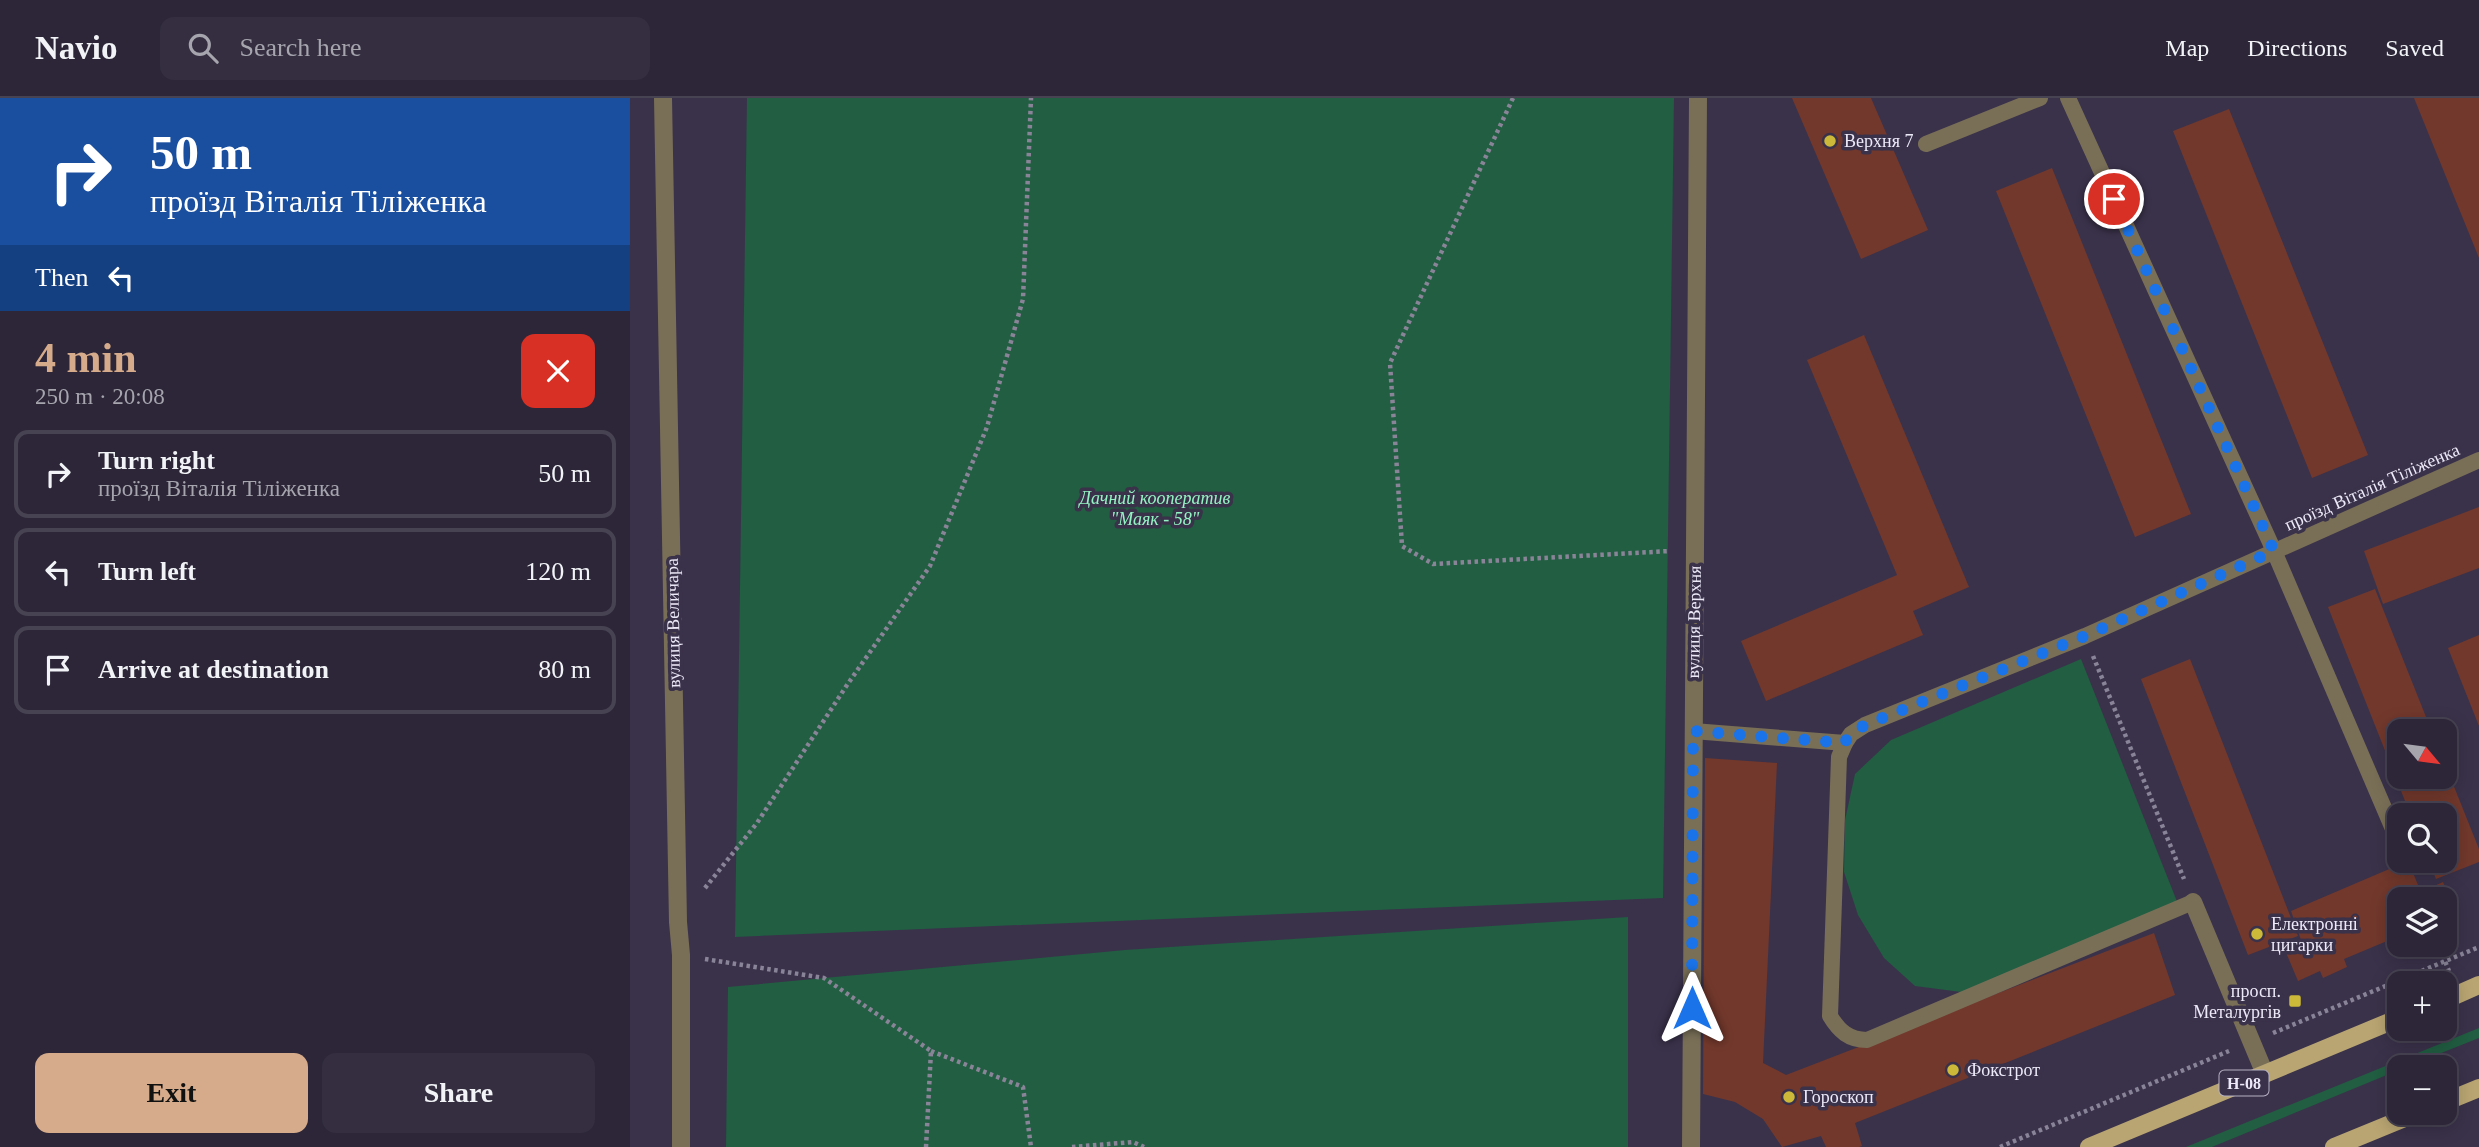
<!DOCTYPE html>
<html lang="en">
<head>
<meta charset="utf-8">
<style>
	body { margin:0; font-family:Georgia,serif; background:#342e40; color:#f1f3f6; height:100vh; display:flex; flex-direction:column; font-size:26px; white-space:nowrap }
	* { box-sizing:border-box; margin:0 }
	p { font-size:23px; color:#a6a5ae }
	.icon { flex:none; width:38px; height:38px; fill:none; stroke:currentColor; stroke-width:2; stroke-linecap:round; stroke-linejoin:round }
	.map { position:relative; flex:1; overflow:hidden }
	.side { display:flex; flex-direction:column; background:#2c2638; width:630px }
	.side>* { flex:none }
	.hud { background:#1a4fa0; color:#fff; overflow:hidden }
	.needle { width:46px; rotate:119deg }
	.controls { position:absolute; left:1757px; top:621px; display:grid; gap:14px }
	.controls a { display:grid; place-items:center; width:70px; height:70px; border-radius:14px; background:#2c2638; box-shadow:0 4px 18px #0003,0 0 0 2px #484353; font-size:35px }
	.pin { position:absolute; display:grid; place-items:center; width:60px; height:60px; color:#fff; margin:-30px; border:4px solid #fff; border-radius:50%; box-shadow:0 2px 7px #0007 }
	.me { position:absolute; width:77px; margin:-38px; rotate:0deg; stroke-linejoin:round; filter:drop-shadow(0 0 5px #0008) }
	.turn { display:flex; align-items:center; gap:24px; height:147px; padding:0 35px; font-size:32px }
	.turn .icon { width:91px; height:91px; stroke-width:2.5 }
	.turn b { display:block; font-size:49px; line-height:60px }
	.then { display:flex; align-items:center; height:66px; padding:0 35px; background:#0003; gap:14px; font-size:26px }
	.round { display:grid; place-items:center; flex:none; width:74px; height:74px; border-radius:14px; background:#342e40 }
	.headline { display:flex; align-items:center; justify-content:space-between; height:119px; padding:0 35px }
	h1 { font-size:42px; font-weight:800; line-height:52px; color:#d6ab8b }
	.button { display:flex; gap:14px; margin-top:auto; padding:14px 35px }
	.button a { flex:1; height:80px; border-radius:14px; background:#d6ab8b; color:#111; font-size:28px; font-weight:800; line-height:80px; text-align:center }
	.button a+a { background:#342e40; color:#f1f3f6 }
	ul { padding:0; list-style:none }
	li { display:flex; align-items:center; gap:21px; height:88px; margin:0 14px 10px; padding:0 21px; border:4px solid #484353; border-radius:14px }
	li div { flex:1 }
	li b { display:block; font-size:26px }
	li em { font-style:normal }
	header { display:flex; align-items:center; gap:42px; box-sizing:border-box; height:98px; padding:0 35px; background:#2c2638; border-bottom:2px solid #484353 }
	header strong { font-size:33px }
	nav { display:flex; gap:38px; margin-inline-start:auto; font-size:24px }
	.search { width:490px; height:63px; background:#342e40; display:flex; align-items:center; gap:18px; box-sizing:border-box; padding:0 24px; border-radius:14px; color:#a6a5ae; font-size:26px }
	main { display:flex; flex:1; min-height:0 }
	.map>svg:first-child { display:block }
	.green { fill:#215e42 }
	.building { fill:#72382c }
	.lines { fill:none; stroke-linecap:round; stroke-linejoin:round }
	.path { stroke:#8a8498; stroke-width:4.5; stroke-dasharray:3.5 3.5; stroke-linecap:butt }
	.service { stroke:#796f57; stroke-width:16 }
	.pedestrian { stroke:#796f57; stroke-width:18 }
	.tertiary { stroke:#796f57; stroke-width:18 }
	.primary { stroke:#b9a572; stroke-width:18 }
	.route { stroke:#1a73e8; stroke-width:12; stroke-dasharray:0 21.6 }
	.poi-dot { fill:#ccb939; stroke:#3a324a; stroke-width:2.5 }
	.labels { text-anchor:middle; stroke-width:7; stroke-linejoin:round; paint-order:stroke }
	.shield { fill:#3a324a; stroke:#b7b2c4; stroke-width:2 }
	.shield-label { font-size:16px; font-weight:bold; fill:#ede9f8 }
	.poi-label { font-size:18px; fill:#ede9f8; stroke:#3a324a; text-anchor:start }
	.street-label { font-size:18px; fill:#ede9f8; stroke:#3a324a }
	.park-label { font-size:18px; font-style:italic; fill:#93f3c2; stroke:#3a324a }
</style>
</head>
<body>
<header>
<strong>Navio</strong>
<div class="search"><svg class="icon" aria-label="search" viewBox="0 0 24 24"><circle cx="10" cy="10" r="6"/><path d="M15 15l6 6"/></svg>Search here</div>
<nav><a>Map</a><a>Directions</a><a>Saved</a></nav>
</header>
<main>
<section class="side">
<div class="hud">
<div class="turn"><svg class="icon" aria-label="right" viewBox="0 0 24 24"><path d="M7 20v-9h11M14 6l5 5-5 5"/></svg><div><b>50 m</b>проїзд Віталія Тіліженка</div></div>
<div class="then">Then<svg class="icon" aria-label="left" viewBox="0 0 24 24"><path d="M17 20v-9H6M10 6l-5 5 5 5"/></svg></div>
</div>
<div class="headline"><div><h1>4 min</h1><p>250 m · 20:08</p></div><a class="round" style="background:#d93025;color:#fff"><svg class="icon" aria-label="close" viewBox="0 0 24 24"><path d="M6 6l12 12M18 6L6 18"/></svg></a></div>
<ul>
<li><svg class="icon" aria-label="right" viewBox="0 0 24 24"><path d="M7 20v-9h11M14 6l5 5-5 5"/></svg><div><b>Turn right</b><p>проїзд Віталія Тіліженка</p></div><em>50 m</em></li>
<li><svg class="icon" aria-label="left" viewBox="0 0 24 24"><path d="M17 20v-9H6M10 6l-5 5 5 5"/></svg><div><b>Turn left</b></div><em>120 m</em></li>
<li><svg class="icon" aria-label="arrive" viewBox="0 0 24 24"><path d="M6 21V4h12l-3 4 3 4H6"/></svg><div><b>Arrive at destination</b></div><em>80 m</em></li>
</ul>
<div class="button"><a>Exit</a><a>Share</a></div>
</section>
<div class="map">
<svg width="1849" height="1049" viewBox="0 0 1849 1049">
	<rect width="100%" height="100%" fill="#3a324a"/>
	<!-- green -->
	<g class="green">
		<path d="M117,0h927l-11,800 -928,39z"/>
		<path d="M1451,561l97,245 -209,89 -54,-7 -31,-28 -26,-43 -14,-43 1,-52 10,-46 36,-34z"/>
		<path d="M998,819v230h-902l2,-160 397,-37z"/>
		<path d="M1849,930v10l-73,29 -7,1v2l-187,77h-26z"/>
	</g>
	<!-- building -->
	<g class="building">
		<path d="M1162,0h79l57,132 -67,29z"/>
		<path d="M1784,0h65v160z"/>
		<path d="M1599,11l139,346 -56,23 -139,-347z"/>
		<path d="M1422,70l139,346 -56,23 -139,-346z"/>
		<path d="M1234,237l105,252 -56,24 10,24 -157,66 -25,-60 156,-66 -90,-215z"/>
		<path d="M1849,409v61l-96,36 -19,-53z"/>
		<path d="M1745,491l57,143h-33v45h46v-13l34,85v13l-43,17 -7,-18h16v-45h-34l-83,-209z"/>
		<path d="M1849,537v91l-31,-78z"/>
		<path d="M1560,561l108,277 -50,19 -107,-276z"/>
		<path d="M1075,660l72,5 -14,300 23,12 368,-142 21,62 -320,128 7,23 -3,1h-33l-5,-11 -39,11 -19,-28 -28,-17 -32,-8z"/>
		<path d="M1778,763l13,31 22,-10 16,39 -14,6v-27h-46v36l-55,23 3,8 -24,11 -3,-7 -22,10 -13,-31 17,-7 -11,-32z"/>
	</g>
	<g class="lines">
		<!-- path -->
		<g class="path">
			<path d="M883,0l-123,265 12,183 31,18 237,-13"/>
			<path d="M1463,558l91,223"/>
			<path d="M75,790l52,-65 90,-138 83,-119 57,-139 36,-128 8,-201"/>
			<path d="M1810,851l9,22"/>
			<path d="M75,861l119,19 107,73 -5,96"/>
			<path d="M1643,935l206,-86"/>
			<path d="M301,953l92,36 8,60"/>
			<path d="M442,1049l61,-5 11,5"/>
			<path d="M1370,1049l229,-96"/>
		</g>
		<!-- service -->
		<g class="service">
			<path d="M1438,0l206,453 125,292"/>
			<path d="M1296,46l114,-46"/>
			<path d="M1063,633l152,12 6,-9 14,-9 220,-89 394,-176"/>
			<path d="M1215,645l-6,14 -9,259c9,15 19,24 37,24l326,-138"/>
		</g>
		<!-- pedestrian -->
		<path class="pedestrian" d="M1563,804l72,172"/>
		<!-- tertiary -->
		<g class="tertiary">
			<path d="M33,0l15,824 3,33v192"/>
			<path d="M1061,1049l7,-1049"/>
		</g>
		<!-- primary -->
		<g class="primary">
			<path d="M1815,902l34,-15"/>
			<path d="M1815,1004l34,-14"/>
			<path d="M1459,1049l310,-129"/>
			<path d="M1704,1049l83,-34"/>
		</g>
	</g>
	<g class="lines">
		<!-- route -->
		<path class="route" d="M1062,910l1,-277 151,12 7,-9 14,-9 220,-89 189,-85 -160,-352"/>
	</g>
	<!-- markers -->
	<g class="poi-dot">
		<circle cx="1200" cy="43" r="7"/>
		<circle cx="1627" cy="836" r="7"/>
		<rect x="1658" y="896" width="14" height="14" rx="3.5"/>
		<circle cx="1323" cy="972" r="7"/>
		<circle cx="1159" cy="999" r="7"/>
	</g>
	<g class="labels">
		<!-- shield labels -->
		<rect class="shield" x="1589.5" y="972.5" width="49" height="25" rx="5"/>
		<g class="shield-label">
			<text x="1614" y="991">Н-08</text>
		</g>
		<!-- poi labels -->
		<g class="poi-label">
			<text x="1214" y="49">Верхня 7</text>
			<text x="1641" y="832">Електронні<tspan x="1641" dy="21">цигарки</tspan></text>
			<text x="1651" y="899" text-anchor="end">просп.<tspan x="1651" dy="21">Металургів</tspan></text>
			<text x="1337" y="978">Фокстрот</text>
			<text x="1173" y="1005">Гороскоп</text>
		</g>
		<!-- street labels -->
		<g class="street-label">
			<text transform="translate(1742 389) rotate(-24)" y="6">проїзд Віталія Тіліженка</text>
			<text transform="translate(1064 524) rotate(-89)" y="6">вулиця Верхня</text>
			<text transform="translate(43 525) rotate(-91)" y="6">вулиця Величара</text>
		</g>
		<!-- park labels -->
		<g class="park-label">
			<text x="525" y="406">Дачний кооператив<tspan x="525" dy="21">"Маяк - 58"</tspan></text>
		</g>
	</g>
</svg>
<div class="controls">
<a><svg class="needle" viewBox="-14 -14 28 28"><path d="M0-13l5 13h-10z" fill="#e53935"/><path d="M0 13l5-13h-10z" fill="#a6a5ae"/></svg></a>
<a><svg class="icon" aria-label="search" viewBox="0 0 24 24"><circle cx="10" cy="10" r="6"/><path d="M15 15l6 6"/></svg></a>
<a><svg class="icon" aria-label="layers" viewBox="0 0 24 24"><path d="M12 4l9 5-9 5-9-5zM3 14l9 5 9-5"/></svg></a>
<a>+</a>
<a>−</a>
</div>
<div class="pin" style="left:1484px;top:101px;background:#d93025"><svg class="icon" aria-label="arrive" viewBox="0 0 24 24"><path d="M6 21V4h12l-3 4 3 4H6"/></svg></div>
<svg class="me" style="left:1062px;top:910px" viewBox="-20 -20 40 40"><path d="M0-17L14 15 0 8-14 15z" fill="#1a73e8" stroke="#fff" stroke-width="4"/></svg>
</div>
</main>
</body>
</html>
